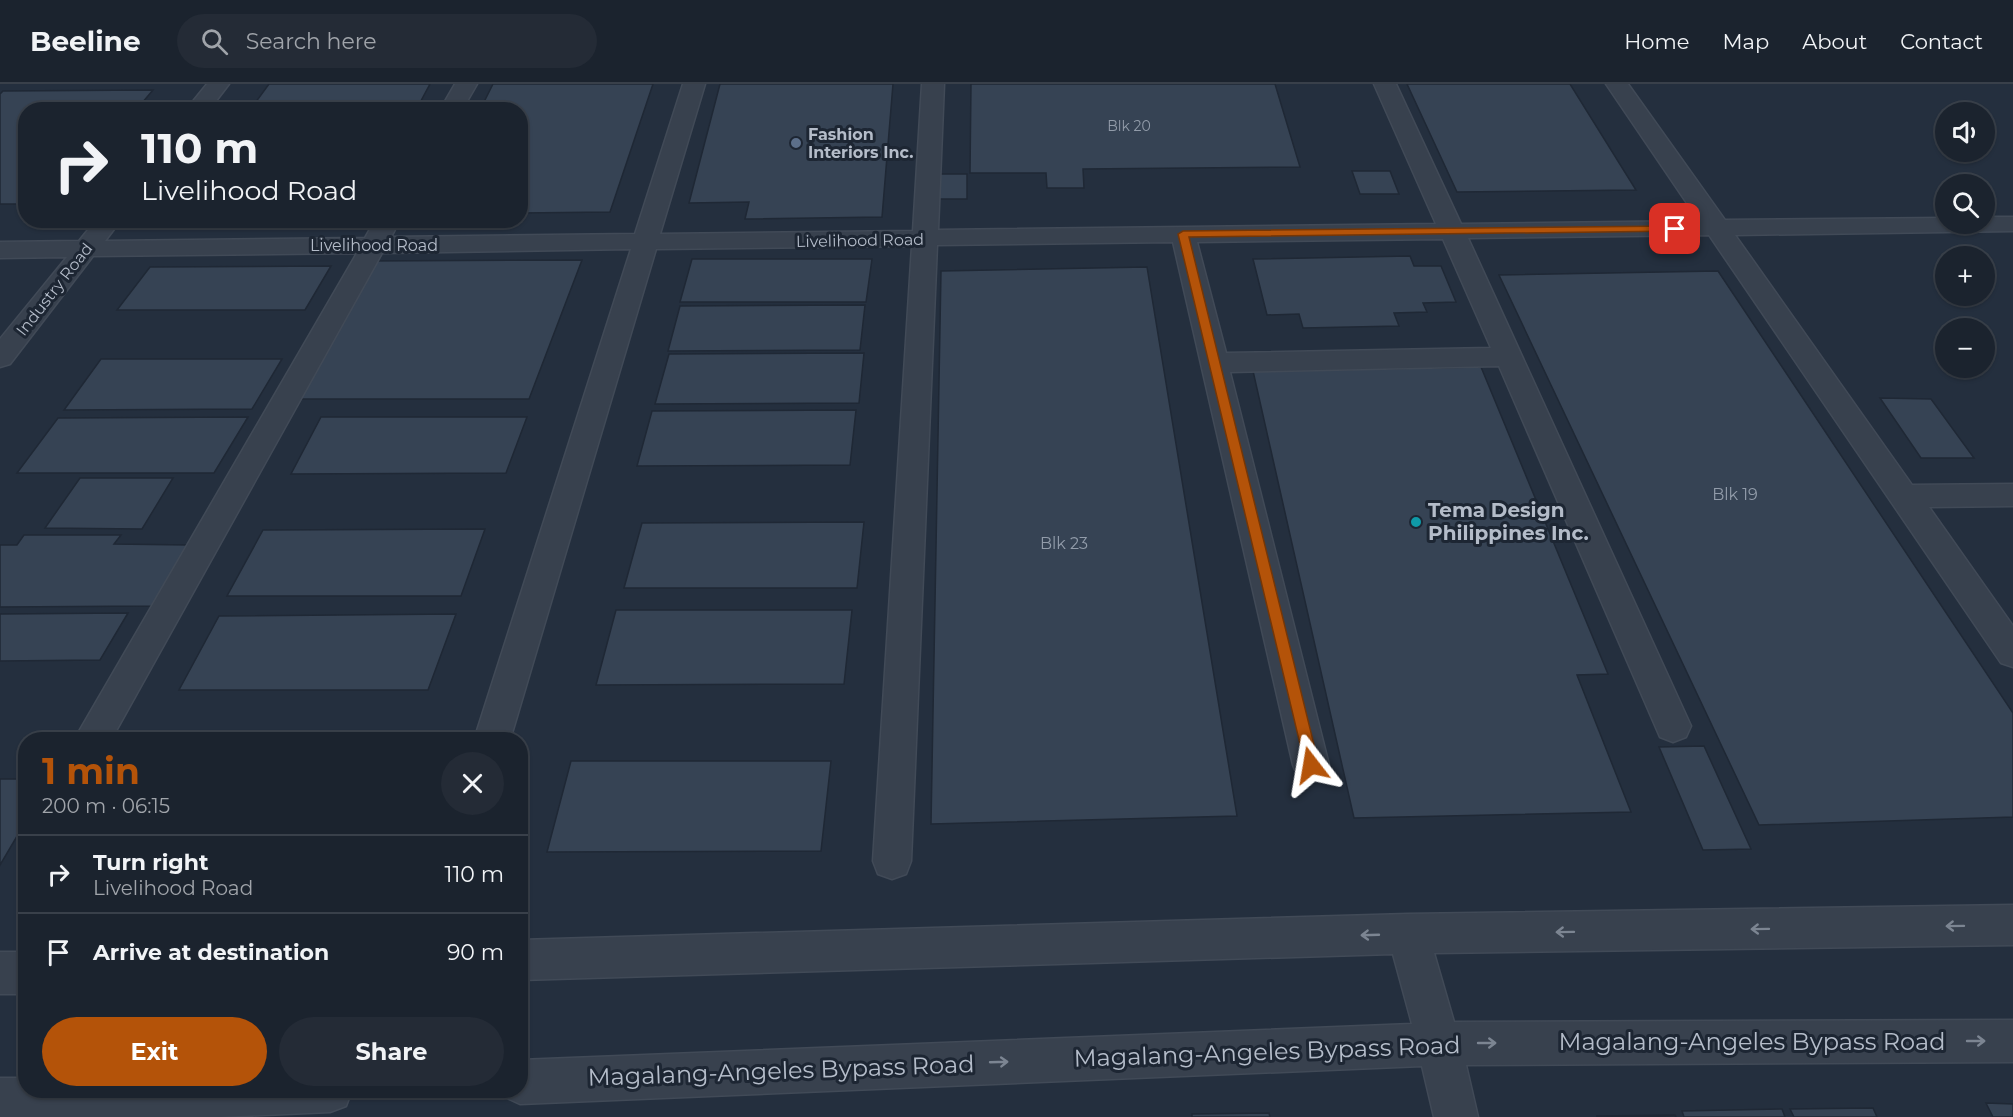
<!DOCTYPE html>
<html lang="en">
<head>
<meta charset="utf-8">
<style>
	body { margin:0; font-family:Montserrat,sans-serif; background:#242b36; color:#f1f3f6; height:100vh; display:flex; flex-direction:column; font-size:22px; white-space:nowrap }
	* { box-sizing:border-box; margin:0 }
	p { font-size:20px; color:#a0a4aa }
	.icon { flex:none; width:33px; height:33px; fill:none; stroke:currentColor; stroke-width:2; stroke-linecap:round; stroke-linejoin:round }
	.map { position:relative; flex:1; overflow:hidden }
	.side { position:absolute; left:18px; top:648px; width:510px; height:366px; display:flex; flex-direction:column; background:#1b232e; border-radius:24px; box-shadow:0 2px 4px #0004,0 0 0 2px #39404a }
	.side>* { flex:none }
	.hud { position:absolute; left:18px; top:18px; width:510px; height:126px; border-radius:24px; box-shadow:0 2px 4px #0004,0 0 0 2px #39404a; background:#1b232e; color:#f1f3f6; overflow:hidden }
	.tools { position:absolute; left:1935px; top:18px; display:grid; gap:12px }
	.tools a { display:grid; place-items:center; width:60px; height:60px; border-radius:50%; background:#1b232e; box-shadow:0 2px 4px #0004,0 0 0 2px #39404a; font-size:30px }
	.pin { position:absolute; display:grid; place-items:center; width:51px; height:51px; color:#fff; margin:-26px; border-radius:12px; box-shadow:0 3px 9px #0006 }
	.me { position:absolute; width:66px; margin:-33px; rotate:346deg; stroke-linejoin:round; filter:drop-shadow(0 0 4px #0008) }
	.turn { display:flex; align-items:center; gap:21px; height:126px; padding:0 24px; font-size:27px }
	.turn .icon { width:78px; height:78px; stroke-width:2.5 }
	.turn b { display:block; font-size:42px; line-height:51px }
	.round { display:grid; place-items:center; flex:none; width:63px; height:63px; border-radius:32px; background:#242b36 }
	.summary { display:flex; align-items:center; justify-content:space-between; height:102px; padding:0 24px }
	h1 { font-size:36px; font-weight:700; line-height:45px; color:#b45309 }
	.cta { display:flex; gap:12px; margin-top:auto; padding:12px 24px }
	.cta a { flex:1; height:69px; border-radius:36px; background:#b45309; color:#fff; font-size:24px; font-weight:700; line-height:69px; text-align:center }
	.cta a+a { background:#242b36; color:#f1f3f6 }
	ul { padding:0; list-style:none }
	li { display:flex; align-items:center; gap:18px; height:78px; padding:0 24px; border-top:2px solid #39404a }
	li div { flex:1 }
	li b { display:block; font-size:22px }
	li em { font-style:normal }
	header { display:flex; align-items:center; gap:36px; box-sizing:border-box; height:84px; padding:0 30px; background:#1b232e; border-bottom:2px solid #39404a }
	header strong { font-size:28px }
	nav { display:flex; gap:33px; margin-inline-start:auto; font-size:21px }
	.search { width:420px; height:54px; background:#242b36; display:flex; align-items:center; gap:15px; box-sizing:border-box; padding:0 21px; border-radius:33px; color:#a0a4aa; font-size:22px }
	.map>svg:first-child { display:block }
	.building { fill:#364354; stroke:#1f2835; stroke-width:1.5 }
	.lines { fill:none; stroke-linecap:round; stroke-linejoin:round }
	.minor-casing { stroke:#414a57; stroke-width:3 }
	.minor { fill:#38414e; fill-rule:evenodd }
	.oneway { stroke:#7c8592 }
	.route { fill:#b45309; stroke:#753606; stroke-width:1.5 }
	.service-dot { fill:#5c6f8a; stroke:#1d2633; stroke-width:2 }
	.culture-dot { fill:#0f9aa8; stroke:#1d2633; stroke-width:2 }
	.labels { text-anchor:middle; stroke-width:6; stroke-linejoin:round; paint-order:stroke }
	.far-number-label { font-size:14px; fill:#929caa }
	.far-poi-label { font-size:16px; font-weight:bold; fill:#b4bcc9; stroke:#1d2633; text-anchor:start }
	.far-street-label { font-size:16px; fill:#b4bcc9; stroke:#1d2633 }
	.number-label { font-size:16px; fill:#929caa }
	.poi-label { font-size:20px; font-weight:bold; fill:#b4bcc9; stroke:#1d2633; text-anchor:start }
	.near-street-label { font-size:24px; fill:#b4bcc9; stroke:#1d2633 }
</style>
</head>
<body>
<header>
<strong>Beeline</strong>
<div class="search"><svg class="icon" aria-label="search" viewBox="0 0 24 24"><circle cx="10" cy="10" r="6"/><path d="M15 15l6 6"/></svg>Search here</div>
<nav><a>Home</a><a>Map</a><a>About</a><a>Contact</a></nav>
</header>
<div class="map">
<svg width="2013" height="1033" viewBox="0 0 2013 1033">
	<rect width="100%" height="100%" fill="#242f3e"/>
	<!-- building -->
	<g class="building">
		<path d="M269,0h161l-14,26h-166z"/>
		<path d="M493,0h160l-43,128 -90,1v-103h-40z"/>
		<path d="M720,0h173l-11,133 -137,2 4,-17 -60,1z"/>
		<path d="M971,0h304l25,83 -217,2 1,19h-37l-1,-15h-76z"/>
		<path d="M1407,0h163l66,106 -179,2z"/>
		<path d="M153,6l-17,20h-110v94h-26v-110l3,-3z"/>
		<path d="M1352,87h38l9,23h-39z"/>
		<path d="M937,90h30v25h-31z"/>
		<path d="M439,136h40l-2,6h-41z"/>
		<path d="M1410,172l4,10h27l15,36 -33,1 4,9 -33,1 5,13 -96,2 -4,-14 -32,1 -14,-56z"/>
		<path d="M692,175h180l-6,43h-186z"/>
		<path d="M582,176l-53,139h-242l79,-138z"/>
		<path d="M331,182l-26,44h-188l33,-43z"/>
		<path d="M1147,183l90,549 -306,8 10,-553z"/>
		<path d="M1718,187l295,442v104l-254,8 -260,-550z"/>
		<path d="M865,221l-5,45 -192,1 12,-45z"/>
		<path d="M864,269l-5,50 -204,1 14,-50z"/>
		<path d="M101,275h181l-30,50 -188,1z"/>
		<path d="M1481,283l127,307 -31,1 54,137 -277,6 -101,-447z"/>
		<path d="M1880,314l51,1 43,59h-53z"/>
		<path d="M856,326l-6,55 -213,1 15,-55z"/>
		<path d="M248,333l-34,56h-197l41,-55z"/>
		<path d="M321,333h206l-21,56 -215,1z"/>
		<path d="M80,394h93l-31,51 -97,-1z"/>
		<path d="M864,438l-7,66h-233l18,-65z"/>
		<path d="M485,445l-24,67h-234l36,-66z"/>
		<path d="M24,451h97l-7,9 74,1 -36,61 -152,1v-62h17z"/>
		<path d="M616,526h236l-8,74 -248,1z"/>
		<path d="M128,529l-28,47 -100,1v-47z"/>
		<path d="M456,530l-28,76h-249l40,-74z"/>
		<path d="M1704,662l47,103 -48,1 -44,-103z"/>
		<path d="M571,677h260l-10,90 -274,1z"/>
		<path d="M0,695h26v42l-26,44z"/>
		<path d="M1986,1019l27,1v13h-20z"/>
		<path d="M1873,1024l4,9h-83l-4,-8z"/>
		<path d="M1782,1025l3,8h-101l-2,-6z"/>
		<path d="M1269,1029l1,4h-78v-3z"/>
		<path d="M1675,1031l1,2 -80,-1z"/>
	</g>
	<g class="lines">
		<defs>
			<g id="minor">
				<path d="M207,0h22l-20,26h-23z"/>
				<path d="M455,0h22l-15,26h-22z"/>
				<path d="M683,0h22l-45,150 253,-3 9,-147h22l-6,146 498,-6 -62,-140h22l65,140 238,-3 -93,-137h22l97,136 221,-2v6h38v-7h29v14l-278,4 177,250 101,-1v22l-84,1 84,119v41l-12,-4 -292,-428 -241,3 223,488 -5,11 -13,5 -13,-5 -161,-371 -269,6 99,393 -5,12 -13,4 -13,-4 -5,-12 -120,-523 -236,3 -26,616 -5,13 -14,5 -14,-5 -5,-13 39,-615 -256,3 -146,491h-36l157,-491 -249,4 -271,487h-37l283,-487 -264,3 -83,108 -10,3v-28l67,-82 -67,1v-16l79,-1 17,-21h25l-16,21 260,-3 10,-18h25l-9,17 244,-3zM1443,155l48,109 -265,5 -29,-111z"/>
				<path d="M2013,821v40l-579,8 20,69 559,-2v42l-547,3 12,52h-44l-12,-51 -902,38 -15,-7 -3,-7h18v-30l892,-36 -19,-70 -873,26v-40l888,-26z"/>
				<rect x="0" y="868" width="26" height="42"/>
				<path d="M0,994h26v12h326l-6,16 -16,6 -111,5h-219z"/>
			</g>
		</defs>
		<!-- minor casing -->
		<use href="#minor" class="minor-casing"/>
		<!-- minor -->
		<use href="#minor" class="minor"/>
	</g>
	<!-- one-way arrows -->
	<defs><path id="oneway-shaft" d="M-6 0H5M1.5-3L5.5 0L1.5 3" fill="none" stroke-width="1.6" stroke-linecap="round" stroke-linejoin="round" transform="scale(1.5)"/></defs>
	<g class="oneway">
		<use href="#oneway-shaft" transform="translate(1955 842) rotate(179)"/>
		<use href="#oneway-shaft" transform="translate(1760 845) rotate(179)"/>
		<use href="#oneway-shaft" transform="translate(1565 848) rotate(179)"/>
		<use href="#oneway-shaft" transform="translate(1370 851) rotate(178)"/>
		<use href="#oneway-shaft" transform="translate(1976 957)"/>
		<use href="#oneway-shaft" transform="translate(1487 959)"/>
		<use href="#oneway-shaft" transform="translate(999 978) rotate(-2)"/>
	</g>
	<!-- route -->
	<path class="route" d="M1675,142l3,1v4l-489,6 130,528 -3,4 -5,2 -5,-2 -128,-535 5,-3z"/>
	<!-- markers -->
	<circle class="service-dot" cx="796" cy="59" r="6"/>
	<circle class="culture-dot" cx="1416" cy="438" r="6"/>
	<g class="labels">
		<!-- far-number labels -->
		<g class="far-number-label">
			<text x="1129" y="47">Blk 20</text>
		</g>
		<!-- far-poi labels -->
		<g class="far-poi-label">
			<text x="808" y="56">Fashion<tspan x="808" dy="18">Interiors Inc.</tspan></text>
		</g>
		<!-- far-street labels -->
		<g class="far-street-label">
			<text transform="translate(860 156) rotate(-1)" y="6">Livelihood Road</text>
			<text x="374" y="167">Livelihood Road</text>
			<text transform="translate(54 205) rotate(-52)" y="6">Industry Road</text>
		</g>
		<!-- number labels -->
		<g class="number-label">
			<text x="1735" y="416">Blk 19</text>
			<text x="1064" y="465">Blk 23</text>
		</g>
		<!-- poi labels -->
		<g class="poi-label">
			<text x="1428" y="433">Tema Design<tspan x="1428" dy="23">Philippines Inc.</tspan></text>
		</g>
		<!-- near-street labels -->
		<g class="near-street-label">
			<text x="1752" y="966">Magalang-Angeles Bypass Road</text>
			<text transform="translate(1267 968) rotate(-2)" y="8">Magalang-Angeles Bypass Road</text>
			<text transform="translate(781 987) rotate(-2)" y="8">Magalang-Angeles Bypass Road</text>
		</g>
	</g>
</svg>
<div class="tools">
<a><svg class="icon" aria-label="sound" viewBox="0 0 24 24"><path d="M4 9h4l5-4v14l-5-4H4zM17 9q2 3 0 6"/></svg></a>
<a><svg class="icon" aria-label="search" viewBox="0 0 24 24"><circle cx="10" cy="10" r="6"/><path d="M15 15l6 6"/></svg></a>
<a>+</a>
<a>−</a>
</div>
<div class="pin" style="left:1675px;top:145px;background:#d93025"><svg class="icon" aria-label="arrive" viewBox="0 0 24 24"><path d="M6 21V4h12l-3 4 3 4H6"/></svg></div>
<svg class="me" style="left:1311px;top:681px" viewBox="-20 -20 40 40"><path d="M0-17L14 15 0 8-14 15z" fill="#b45309" stroke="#fff" stroke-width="4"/></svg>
<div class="hud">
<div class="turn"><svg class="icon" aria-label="right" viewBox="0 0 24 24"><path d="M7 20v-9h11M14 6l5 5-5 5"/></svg><div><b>110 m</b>Livelihood Road</div></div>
</div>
<section class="side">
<div class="summary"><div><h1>1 min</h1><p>200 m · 06:15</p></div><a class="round"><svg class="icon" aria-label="close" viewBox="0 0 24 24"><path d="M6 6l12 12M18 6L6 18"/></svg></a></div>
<ul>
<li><svg class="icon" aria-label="right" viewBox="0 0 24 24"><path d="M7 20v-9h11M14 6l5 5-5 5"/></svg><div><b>Turn right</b><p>Livelihood Road</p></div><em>110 m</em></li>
<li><svg class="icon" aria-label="arrive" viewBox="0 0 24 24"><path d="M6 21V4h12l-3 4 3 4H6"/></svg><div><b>Arrive at destination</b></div><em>90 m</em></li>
</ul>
<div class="cta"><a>Exit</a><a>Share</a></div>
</section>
</div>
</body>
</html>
